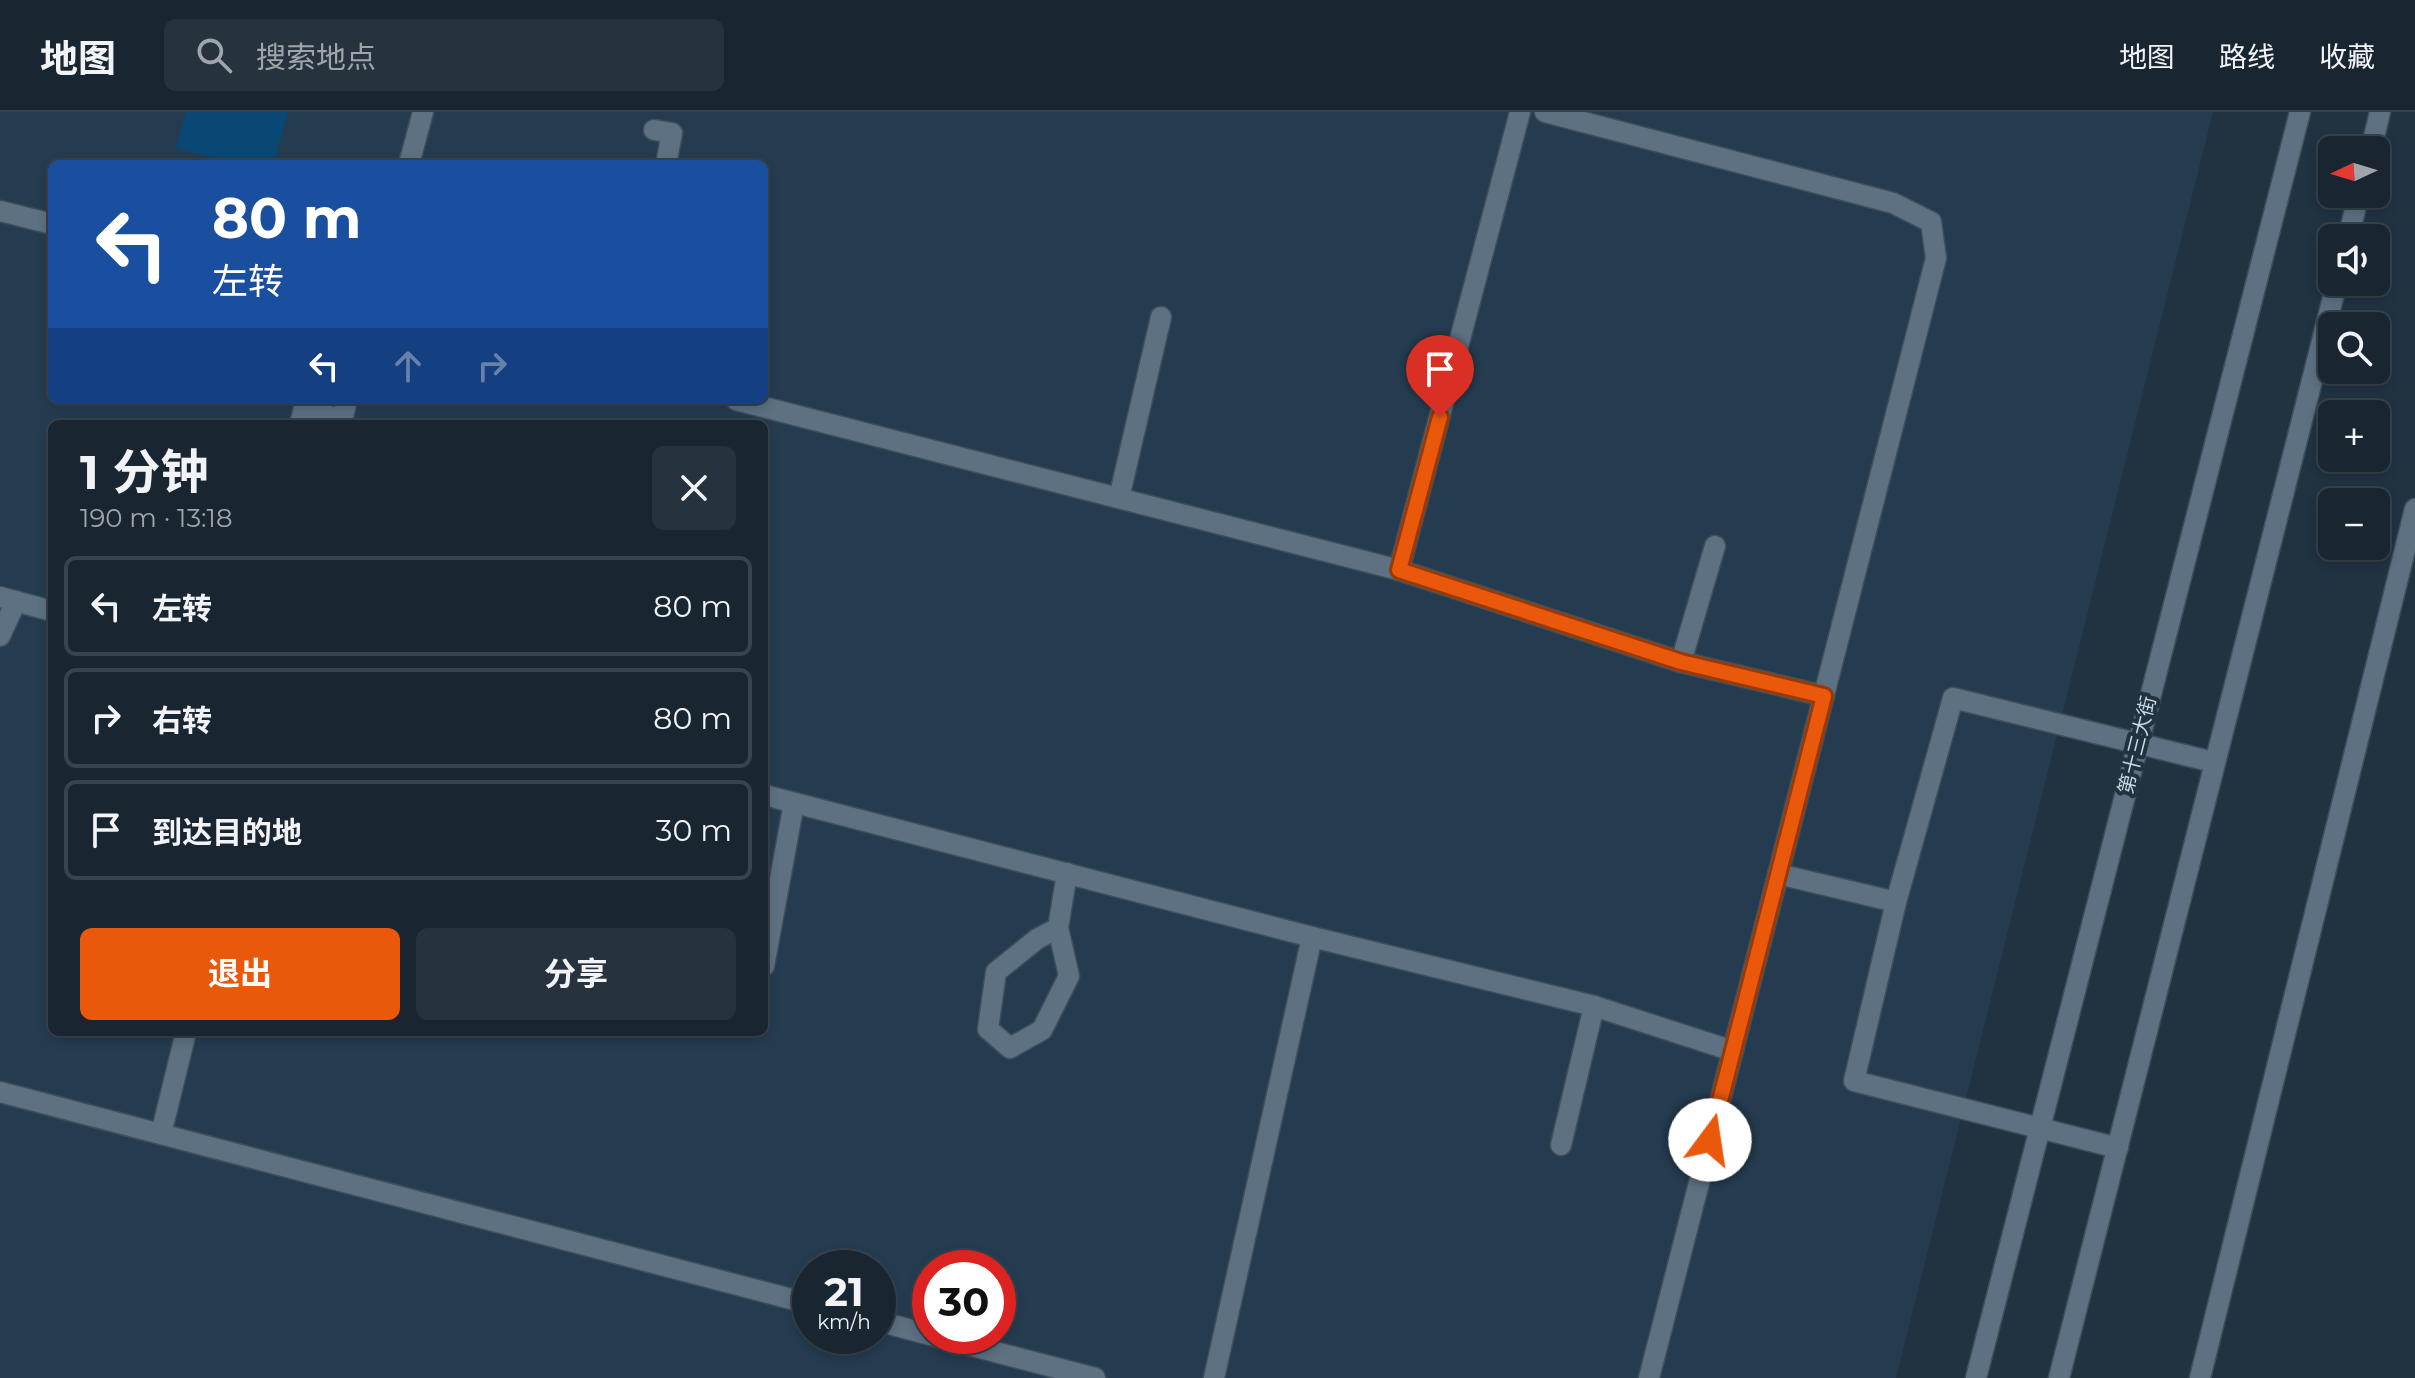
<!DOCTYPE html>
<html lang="zh">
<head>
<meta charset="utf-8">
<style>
	body { margin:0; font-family:Montserrat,"Noto Sans SC",sans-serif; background:#26323d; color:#f1f3f6; height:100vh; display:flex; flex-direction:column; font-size:30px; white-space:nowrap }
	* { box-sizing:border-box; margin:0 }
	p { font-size:26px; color:#9fa5ab }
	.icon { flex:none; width:44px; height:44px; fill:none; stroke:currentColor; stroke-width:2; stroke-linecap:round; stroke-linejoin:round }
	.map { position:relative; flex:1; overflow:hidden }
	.drawer { position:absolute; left:48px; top:308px; width:720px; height:616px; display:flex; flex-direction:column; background:#192631; border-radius:12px; box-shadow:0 4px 12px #0003,0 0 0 2px #37434d }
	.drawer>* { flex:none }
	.hud { position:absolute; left:48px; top:48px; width:720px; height:244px; border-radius:12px; box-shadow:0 4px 12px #0003,0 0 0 2px #37434d; background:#1a4fa0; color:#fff; overflow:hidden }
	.needle { width:52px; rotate:266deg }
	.buttons { position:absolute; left:2318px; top:24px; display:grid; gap:16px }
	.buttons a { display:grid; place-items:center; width:72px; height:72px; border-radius:12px; background:#192631; box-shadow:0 4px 12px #0003,0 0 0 2px #37434d; font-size:40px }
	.speed { position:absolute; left:792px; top:1138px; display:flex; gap:16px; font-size:40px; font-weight:700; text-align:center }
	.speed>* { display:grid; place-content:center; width:104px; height:104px; border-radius:50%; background:#192631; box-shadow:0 4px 12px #0003,0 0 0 2px #37434d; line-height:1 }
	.speed small { font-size:20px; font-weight:400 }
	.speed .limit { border:12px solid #d22; background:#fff; color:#111 }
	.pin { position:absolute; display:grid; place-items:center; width:68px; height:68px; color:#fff; margin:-82px -34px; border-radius:50% 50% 50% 0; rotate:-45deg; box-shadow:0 0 8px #0007 }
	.pin .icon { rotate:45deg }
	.me { position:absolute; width:88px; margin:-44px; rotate:14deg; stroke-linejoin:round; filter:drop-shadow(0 0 6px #0008) }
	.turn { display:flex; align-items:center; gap:28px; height:168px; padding:0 32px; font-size:36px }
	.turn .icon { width:104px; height:104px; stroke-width:2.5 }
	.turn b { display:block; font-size:56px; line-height:68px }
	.lanes { display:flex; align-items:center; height:76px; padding:0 32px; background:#0003; justify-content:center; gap:40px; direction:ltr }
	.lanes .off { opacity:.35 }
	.round { display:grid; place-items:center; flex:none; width:84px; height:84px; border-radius:12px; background:#26323d }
	.head { display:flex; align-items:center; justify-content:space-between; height:136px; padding:0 32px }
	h1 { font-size:48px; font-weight:700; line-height:60px }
	.primary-button { display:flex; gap:16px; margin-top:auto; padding:16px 32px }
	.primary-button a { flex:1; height:92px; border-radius:12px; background:#ea580c; color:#fff; font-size:32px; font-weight:700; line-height:92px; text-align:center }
	.primary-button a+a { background:#26323d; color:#f1f3f6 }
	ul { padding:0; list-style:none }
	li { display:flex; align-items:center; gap:24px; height:100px; margin:0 16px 12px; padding:0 16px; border:4px solid #37434d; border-radius:12px }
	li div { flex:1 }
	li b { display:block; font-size:30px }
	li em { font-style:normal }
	header { display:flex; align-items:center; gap:48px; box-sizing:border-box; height:112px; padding:0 40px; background:#192631; border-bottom:2px solid #37434d }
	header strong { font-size:38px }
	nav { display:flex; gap:44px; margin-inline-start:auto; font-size:28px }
	.search { width:560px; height:72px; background:#26323d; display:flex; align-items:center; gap:20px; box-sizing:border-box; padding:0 28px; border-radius:12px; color:#9fa5ab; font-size:30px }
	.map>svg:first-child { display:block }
	.built { fill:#253c50; fill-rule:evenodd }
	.building { fill:#094874 }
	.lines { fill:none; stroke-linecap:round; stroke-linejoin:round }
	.street-casing { stroke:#3f4e5b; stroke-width:23 }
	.secondary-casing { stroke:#3f4e5b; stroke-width:23 }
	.street { stroke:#5d7182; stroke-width:20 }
	.secondary { stroke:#5d7182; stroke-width:20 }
	.route-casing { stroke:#983908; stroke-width:20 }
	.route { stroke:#ea580c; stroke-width:14 }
	.labels { text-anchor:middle; stroke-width:8; stroke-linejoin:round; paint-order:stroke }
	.street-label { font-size:20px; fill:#cad5df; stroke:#213241 }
</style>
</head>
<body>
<header>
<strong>地图</strong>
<div class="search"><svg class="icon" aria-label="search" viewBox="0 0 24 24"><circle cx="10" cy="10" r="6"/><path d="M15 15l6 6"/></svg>搜索地点</div>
<nav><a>地图</a><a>路线</a><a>收藏</a></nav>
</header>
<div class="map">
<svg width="2415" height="1266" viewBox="0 0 2415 1266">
	<rect width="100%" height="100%" fill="#213241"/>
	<!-- built -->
	<path class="built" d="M0,0h2213l-317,1266h-1896zM52,52h712v236h-712zM52,312h712v608h-712zM810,1156h68v68h-68zM930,1156h68v68h-68z"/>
	<!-- building -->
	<path class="building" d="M186,0h102l-14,52h-39l-59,-16z"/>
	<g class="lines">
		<defs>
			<g id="street">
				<path d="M1545,0l348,91 38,19 5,36 -287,1120"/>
				<path d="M654,18l18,3 -6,31"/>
				<path d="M409,52l14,-52"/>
				<path d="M0,99l52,13"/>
				<path d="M736,288l663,170 121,-458"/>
				<path d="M300,312l4,-16 38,12 5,-20"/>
				<path d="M1119,386l42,-181"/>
				<path d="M1399,458l282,92 34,-116"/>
				<path d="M0,485l52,14"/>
				<path d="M0,524l16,-35"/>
				<path d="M1681,550l143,34"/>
				<path d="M764,683l548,142 -98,441"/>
				<path d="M1778,762l118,28"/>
				<path d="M1058,816l-21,11 -41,33 -8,57 22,19 32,-18 27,-54 -11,-48 9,-55"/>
				<path d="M1312,825l282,69 -33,139"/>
				<path d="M764,854l30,-163"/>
				<path d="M1594,894l139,45"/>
				<path d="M0,980l810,212"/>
				<path d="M161,1022l25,-102"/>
				<path d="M2118,1036l-264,-67 42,-179 57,-204 260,64"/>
				<path d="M878,1209l52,14"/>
				<path d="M934,1224l161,42"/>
				<path d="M2200,1266l215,-869"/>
			</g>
			<g id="secondary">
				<path d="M2371,38l9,-38"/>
				<path d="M2348,126l11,-44"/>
				<path d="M1976,1266l324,-1266"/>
				<path d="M2059,1266l278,-1096"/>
			</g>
		</defs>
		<!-- street casing -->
		<use href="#street" class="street-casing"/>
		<!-- secondary casing -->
		<use href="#secondary" class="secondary-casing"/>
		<!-- street -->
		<use href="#street" class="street"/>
		<!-- secondary -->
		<use href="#secondary" class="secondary"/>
	</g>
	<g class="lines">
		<defs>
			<path id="route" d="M1440,305l-41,153 282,92 143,34 -114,444"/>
		</defs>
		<!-- route casing -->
		<use href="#route" class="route-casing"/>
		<!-- route -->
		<use href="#route" class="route"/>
	</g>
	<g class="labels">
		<!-- street labels -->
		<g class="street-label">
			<text transform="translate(2137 633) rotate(-76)" y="7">第十三大街</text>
		</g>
	</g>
</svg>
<div class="buttons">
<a><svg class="needle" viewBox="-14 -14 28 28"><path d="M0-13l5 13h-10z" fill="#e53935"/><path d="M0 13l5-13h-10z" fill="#9fa5ab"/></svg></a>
<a><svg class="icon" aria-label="sound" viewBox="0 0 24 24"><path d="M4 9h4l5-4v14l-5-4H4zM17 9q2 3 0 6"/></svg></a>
<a><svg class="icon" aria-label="search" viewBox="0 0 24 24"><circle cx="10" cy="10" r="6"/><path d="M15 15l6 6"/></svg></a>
<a>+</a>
<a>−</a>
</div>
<div class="speed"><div>21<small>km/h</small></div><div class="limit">30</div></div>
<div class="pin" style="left:1440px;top:305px;background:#d93025"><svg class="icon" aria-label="arrive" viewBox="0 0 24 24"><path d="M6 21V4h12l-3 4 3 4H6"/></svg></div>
<svg class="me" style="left:1710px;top:1028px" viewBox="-20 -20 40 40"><circle r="19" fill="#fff"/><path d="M0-13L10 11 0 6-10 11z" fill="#ea580c"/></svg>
<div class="hud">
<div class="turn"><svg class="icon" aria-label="left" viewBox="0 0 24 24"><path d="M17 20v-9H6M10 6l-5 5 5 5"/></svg><div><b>80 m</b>左转</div></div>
<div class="lanes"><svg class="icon" aria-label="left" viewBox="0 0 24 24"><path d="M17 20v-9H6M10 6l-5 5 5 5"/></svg><svg class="icon off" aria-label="ahead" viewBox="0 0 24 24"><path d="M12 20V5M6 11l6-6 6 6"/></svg><svg class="icon off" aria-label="right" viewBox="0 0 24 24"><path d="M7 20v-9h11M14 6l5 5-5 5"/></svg></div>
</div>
<section class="drawer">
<div class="head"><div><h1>1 分钟</h1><p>190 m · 13:18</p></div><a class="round"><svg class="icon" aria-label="close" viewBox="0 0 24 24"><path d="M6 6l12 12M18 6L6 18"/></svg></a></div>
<ul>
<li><svg class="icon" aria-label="left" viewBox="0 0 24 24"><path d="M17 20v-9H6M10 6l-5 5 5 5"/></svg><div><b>左转</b></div><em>80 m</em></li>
<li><svg class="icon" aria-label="right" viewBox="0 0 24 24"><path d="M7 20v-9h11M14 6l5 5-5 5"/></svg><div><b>右转</b></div><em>80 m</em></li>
<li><svg class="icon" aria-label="arrive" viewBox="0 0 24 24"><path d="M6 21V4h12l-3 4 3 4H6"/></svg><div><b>到达目的地</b></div><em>30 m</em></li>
</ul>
<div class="primary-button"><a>退出</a><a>分享</a></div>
</section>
</div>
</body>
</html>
